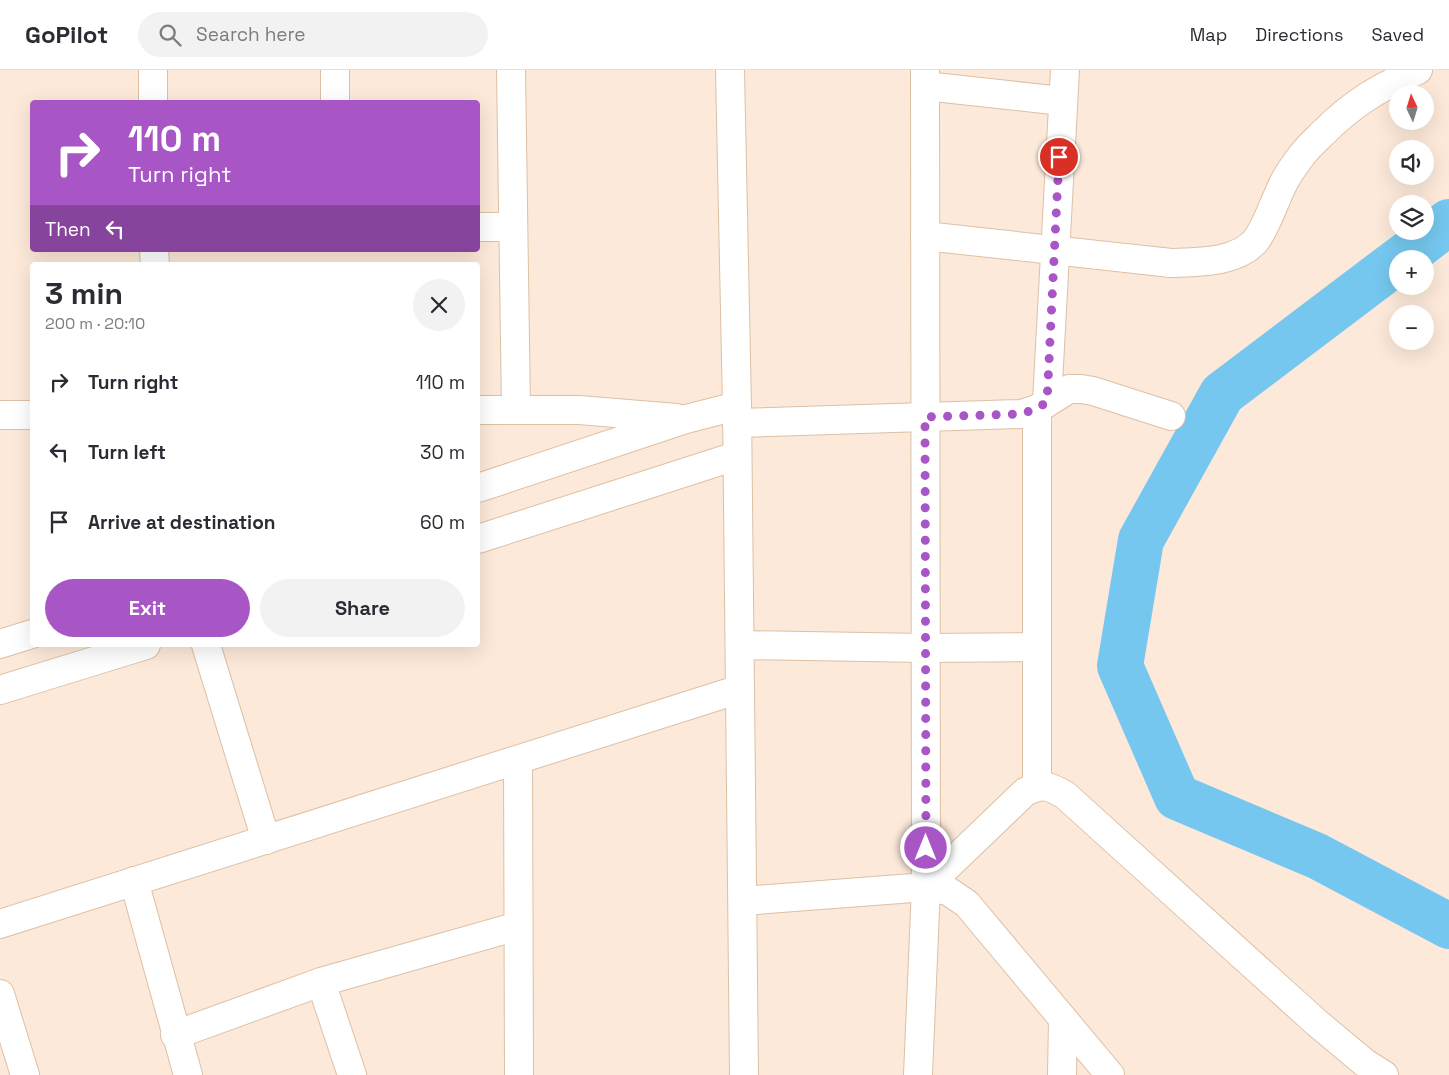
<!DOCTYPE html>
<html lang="en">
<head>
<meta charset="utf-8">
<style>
	body { margin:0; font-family:"Space Grotesk",sans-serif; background:#f2f2f3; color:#2b2b33; height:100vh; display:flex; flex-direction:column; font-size:19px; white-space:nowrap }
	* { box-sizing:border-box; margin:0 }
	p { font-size:16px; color:#7c7c81 }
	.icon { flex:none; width:28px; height:28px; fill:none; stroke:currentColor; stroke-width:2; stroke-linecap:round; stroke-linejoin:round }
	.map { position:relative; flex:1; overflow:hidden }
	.details { position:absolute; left:30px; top:192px; width:450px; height:385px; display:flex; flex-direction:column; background:#fff; border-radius:5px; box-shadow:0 5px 20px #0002 }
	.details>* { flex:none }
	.guide { position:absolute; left:30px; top:30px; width:450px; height:152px; border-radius:5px; box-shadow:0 5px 20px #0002; background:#a855c5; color:#fff; overflow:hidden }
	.needle { width:32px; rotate:356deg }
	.buttons { position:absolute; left:1389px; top:15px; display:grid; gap:10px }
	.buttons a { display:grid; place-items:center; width:45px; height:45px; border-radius:50%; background:#fff; box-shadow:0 5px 20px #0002; font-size:25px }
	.pin { position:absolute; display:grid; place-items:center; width:42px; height:42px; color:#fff; margin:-21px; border:2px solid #fff; border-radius:50%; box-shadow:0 1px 5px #0007 }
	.me { position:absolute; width:55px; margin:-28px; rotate:0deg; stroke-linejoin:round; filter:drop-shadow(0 0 4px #0008) }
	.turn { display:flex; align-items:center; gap:18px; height:105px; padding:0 15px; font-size:22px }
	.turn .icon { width:65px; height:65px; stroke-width:2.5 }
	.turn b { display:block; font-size:35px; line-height:42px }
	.then { display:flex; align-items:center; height:48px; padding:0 15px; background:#0003; gap:10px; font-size:19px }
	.round { display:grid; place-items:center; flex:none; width:52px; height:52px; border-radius:26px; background:#f2f2f3 }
	.overview { display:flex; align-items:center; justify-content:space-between; height:85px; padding:0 15px }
	h1 { font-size:30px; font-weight:700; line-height:38px }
	.action { display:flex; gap:10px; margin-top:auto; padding:10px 15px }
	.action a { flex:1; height:58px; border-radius:30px; background:#a855c5; color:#fff; font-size:20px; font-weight:700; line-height:58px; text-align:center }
	.action a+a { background:#f2f2f3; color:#2b2b33 }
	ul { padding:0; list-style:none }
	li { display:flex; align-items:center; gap:15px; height:70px; padding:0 15px }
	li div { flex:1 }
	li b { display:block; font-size:19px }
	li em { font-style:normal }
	header { display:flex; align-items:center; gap:30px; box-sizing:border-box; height:70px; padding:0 25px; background:#fff; border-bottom:1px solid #e1e1e2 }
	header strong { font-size:24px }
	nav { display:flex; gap:28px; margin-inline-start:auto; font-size:18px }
	.search { width:350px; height:45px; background:#f2f2f3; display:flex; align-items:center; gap:12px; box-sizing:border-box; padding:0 18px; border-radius:28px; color:#7c7c81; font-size:19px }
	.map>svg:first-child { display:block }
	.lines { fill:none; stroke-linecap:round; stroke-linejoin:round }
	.river { stroke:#75c7ef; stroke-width:46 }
	.minor-casing { stroke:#ddc0a5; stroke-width:30 }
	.tertiary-casing { stroke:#ddc0a5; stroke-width:30 }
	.minor { stroke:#fff; stroke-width:28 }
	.tertiary { stroke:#fff; stroke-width:28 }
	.route { stroke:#a855c5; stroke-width:9; stroke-dasharray:0 16.2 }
</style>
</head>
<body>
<header>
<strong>GoPilot</strong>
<div class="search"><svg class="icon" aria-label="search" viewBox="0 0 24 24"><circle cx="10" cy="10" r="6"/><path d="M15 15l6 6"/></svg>Search here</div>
<nav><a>Map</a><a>Directions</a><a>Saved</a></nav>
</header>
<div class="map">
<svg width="1449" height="1005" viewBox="0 0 1449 1005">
	<rect width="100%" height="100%" fill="#fce9d9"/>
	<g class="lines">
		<!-- river -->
		<g class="river">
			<path d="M1401,189l48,-37"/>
			<path d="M1398,191l-176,133 -81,146 -21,126 57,131 140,59 132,70"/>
		</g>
		<defs>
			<g id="minor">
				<path d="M153,0v32"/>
				<path d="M511,0l5,339"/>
				<path d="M925,16l137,15"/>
				<path d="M335,32v-32"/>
				<path d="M478,157h35"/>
				<path d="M925,166l246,27c27,-1 68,0 86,-24 12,-18 18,-40 28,-59 5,-9 11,-17 17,-25 6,-8 14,-15 21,-22 31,-31 56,-45 95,-63"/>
				<path d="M154,180l1,15"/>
				<path d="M1047,332l18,-332"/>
				<path d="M1037,339v377"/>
				<path d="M478,340h101l97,8"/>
				<path d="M0,345h32"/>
				<path d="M737,353l284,-9 16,-5 32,-20h12l12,2 78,25"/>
				<path d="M478,418l208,-69 51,-13"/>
				<path d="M478,469l258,-83"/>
				<path d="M0,574l32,-10"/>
				<path d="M206,575l60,195"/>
				<path d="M740,575l184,3 113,-1"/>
				<path d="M0,620l146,-45"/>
				<path d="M518,690l1,315"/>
				<path d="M134,811l54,194"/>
				<path d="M926,817l99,-95c18,-9 24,-6 40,3l252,228 48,40 19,12"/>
				<path d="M743,831l183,-14 22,4 19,13 143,171"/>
				<path d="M0,854l740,-235"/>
				<path d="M321,912l31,93"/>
				<path d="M0,924l25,81"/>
				<path d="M175,965l146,-53 197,-56"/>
				<path d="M918,1005l8,-188 -1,-817"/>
				<path d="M1062,1005l1,-56"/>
			</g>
			<path id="tertiary" d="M730,0l7,336 7,669"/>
		</defs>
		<!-- minor casing -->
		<use href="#minor" class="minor-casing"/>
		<!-- tertiary casing -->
		<use href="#tertiary" class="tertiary-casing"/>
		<!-- minor -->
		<use href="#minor" class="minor"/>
		<!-- tertiary -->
		<use href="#tertiary" class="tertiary"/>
	</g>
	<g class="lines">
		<!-- route -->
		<path class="route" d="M926,778l-1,-431 96,-3 15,-5 11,-7 12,-245"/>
	</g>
</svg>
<div class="buttons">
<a><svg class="needle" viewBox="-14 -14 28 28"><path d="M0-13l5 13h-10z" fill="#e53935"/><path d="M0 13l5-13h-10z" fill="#7c7c81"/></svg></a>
<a><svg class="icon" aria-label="sound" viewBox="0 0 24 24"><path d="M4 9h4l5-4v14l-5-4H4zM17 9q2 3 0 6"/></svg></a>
<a><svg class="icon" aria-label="layers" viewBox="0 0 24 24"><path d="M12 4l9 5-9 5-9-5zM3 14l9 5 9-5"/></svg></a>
<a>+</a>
<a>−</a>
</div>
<div class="pin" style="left:1059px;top:87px;background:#d93025"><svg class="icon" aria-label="arrive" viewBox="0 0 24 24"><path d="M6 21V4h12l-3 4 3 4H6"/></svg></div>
<svg class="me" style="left:926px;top:778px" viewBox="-20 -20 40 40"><circle r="17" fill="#a855c5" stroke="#fff" stroke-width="3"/><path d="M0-11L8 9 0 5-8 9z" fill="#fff"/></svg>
<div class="guide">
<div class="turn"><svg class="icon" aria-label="right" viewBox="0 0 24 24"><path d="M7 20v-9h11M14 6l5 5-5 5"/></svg><div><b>110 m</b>Turn right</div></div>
<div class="then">Then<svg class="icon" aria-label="left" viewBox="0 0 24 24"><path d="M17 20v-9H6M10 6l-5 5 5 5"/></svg></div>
</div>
<section class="details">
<div class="overview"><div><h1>3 min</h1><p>200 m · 20:10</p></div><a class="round"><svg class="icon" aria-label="close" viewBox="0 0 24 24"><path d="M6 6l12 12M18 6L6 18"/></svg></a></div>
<ul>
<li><svg class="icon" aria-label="right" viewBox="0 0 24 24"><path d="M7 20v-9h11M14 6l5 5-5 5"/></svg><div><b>Turn right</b></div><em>110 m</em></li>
<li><svg class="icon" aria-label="left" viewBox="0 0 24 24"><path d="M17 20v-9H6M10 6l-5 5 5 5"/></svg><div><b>Turn left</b></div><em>30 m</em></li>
<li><svg class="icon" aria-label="arrive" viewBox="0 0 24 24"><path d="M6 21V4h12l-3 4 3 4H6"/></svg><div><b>Arrive at destination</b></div><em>60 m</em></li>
</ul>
<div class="action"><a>Exit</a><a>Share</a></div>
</section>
</div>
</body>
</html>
